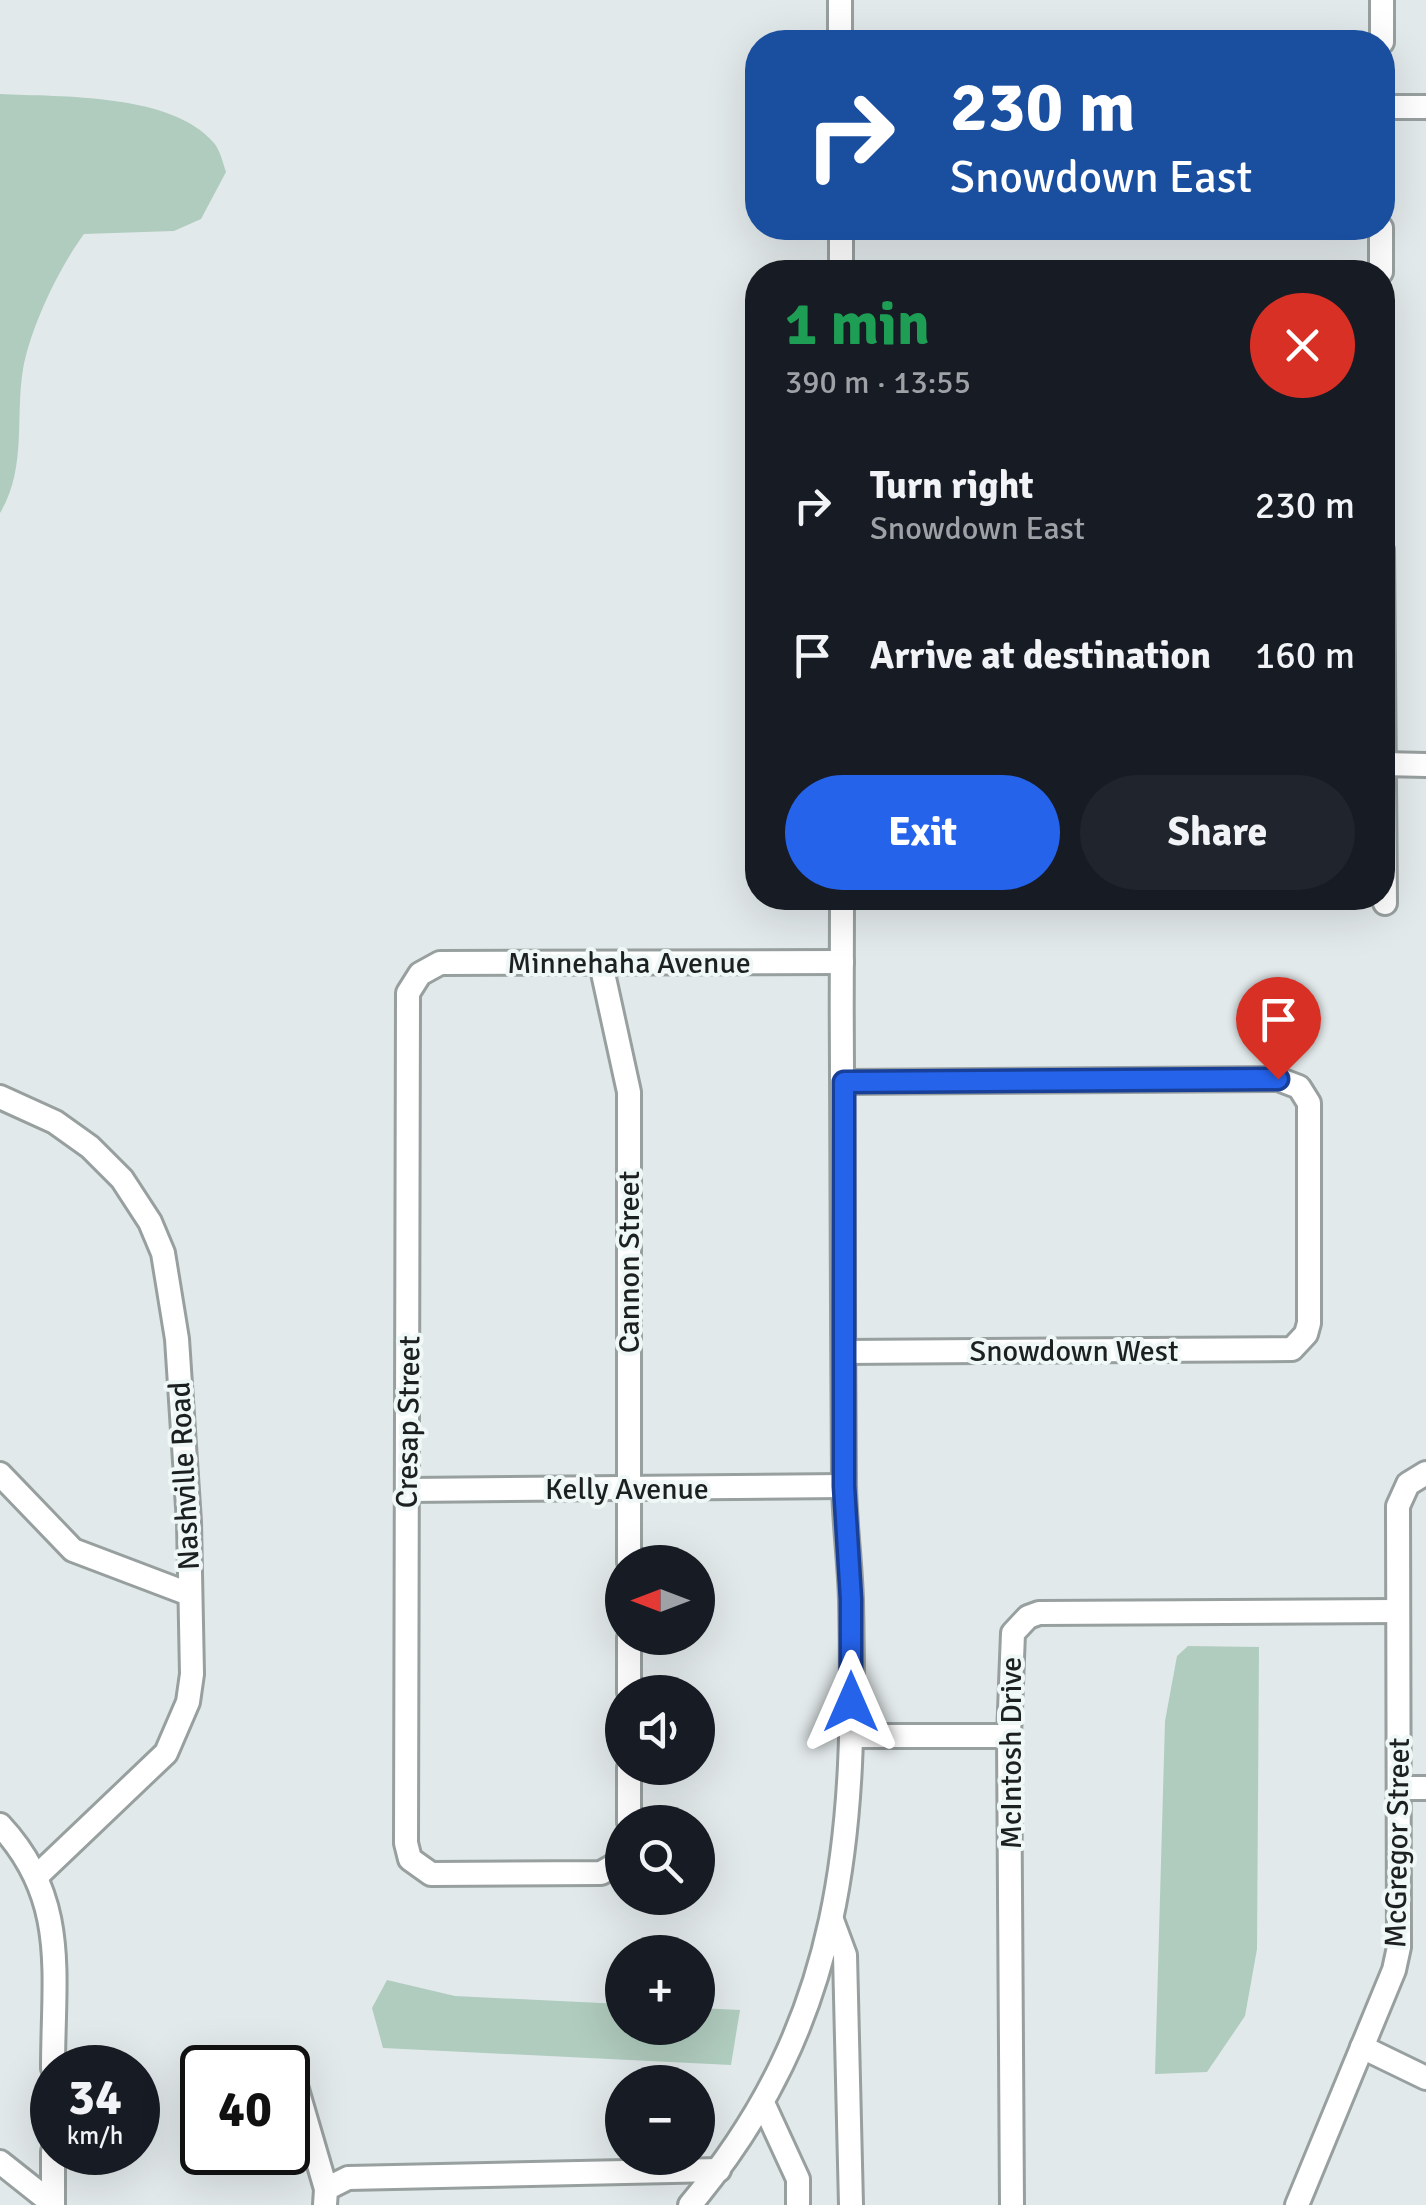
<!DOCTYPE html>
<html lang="en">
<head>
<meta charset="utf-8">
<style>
	body { margin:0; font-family:Signika,sans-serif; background:#20242c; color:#f1f3f6; height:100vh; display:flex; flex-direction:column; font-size:38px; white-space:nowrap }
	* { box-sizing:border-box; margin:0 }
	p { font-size:32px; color:#9ea1a6 }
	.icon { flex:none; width:55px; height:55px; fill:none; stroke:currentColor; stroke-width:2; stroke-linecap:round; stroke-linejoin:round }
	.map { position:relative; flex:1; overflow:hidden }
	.side { position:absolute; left:745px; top:260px; width:650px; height:650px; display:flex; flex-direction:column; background:#171b24; border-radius:40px; box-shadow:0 10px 40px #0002 }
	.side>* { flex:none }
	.guide { position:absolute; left:745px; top:30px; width:650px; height:210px; border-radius:40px; box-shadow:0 10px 40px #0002; background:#1a4fa0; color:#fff; overflow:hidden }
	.needle { width:65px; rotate:270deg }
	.fabs { position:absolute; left:605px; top:1545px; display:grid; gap:20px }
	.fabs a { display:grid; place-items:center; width:110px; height:110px; border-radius:50%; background:#171b24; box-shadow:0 10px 40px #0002; font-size:50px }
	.speed { position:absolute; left:30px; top:2045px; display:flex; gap:20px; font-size:50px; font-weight:700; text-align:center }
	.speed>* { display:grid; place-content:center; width:130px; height:130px; border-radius:50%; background:#171b24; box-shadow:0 10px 40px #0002; line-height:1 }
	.speed small { font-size:25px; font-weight:400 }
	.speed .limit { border:5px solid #111; border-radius:15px; background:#fff; color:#111 }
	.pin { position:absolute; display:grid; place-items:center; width:85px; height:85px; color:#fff; margin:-102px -42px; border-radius:50% 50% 50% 0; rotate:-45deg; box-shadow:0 0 10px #0007 }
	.pin .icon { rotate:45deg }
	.me { position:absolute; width:110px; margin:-55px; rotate:0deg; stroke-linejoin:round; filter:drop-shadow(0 0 8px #0008) }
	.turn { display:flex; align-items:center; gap:35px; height:210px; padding:0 40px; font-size:45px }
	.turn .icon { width:130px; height:130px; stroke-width:2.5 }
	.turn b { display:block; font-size:70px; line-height:85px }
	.round { display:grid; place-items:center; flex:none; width:105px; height:105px; border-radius:52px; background:#20242c }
	.headline { display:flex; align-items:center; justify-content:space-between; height:170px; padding:0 40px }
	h1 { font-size:60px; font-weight:700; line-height:75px; color:#1e9e55 }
	.button { display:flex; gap:20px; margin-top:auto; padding:20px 40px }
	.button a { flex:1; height:115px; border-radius:60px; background:#2563eb; color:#fff; font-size:40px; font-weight:700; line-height:115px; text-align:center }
	.button a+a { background:#20242c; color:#f1f3f6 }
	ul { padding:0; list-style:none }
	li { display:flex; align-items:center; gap:30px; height:150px; padding:0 40px }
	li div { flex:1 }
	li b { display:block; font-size:38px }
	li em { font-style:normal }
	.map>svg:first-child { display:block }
	.green { fill:#b0ccbe }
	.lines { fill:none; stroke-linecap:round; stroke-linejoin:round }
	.minor-casing { stroke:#989f9f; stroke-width:28 }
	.minor { stroke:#fff; stroke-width:22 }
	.route-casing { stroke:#184099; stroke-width:25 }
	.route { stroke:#2563eb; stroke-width:18 }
	.labels { text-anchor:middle; stroke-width:8; stroke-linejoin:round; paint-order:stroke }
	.street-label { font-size:30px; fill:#1d2020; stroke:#eff7f7 }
</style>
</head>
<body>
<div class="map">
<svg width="1426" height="2205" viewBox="0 0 1426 2205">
	<rect width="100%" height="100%" fill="#e2e9ea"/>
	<!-- green -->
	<g class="green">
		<path d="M0,94c61,3 172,-1 214,49 6,7 9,20 12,29l-25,47 -27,12 -90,3c-25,34 -53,92 -61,135 -8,49 4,99 -23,144z"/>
		<path d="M1188,1646l71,1 -2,302 -12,67 -38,56 -52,2 10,-353 12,-65z"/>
		<path d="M387,1980l68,16 167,8v24h76v-20l42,2 -9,55 -348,-17 -11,-40z"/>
	</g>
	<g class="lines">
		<defs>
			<g id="minor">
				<path d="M840,0v42"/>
				<path d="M1382,0v42"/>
				<path d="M1382,107h44"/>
				<path d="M841,228v44"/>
				<path d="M1381,272v-44"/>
				<path d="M1382,550l3,353"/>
				<path d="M1383,764l43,1"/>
				<path d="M601,964l28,128v470"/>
				<path d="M843,1082l435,-3 21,8 10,16v220l-3,11 -14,15 -448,3"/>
				<path d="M0,1097l55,25 35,25 32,32 28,43 13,31 14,86 12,183 3,152 -4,28 -22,51 -128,122"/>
				<path d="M0,1474l73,76 116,44"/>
				<path d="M409,1490l435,-4"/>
				<path d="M629,1692v-54"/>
				<path d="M851,1736h158"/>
				<path d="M629,1768v54"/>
				<path d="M1399,1788h27"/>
				<path d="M0,1825c69,74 53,149 53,243"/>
				<path d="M622,1861l-21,12 -170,1 -21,-15 -4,-16 2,-850 12,-19 20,-11 402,-1"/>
				<path d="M832,1920l13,35 6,250"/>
				<path d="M1362,2047l64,31"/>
				<path d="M296,2086l30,103 -1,16"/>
				<path d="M764,2105l34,74v26"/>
				<path d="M53,2152v53"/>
				<path d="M0,2162l53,42"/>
				<path d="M326,2189l22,-11 371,-8"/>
				<path d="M690,2205c156,-186 166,-372 161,-604 -1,-41 -7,-81 -7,-121 -1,-194 -3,-388 -2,-582"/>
				<path d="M1012,2205l-3,-469 4,-103 15,-16 11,-4 359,-2"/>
				<path d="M1297,2205l97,-235 5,-23 -1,-441 10,-22 18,-11"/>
			</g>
		</defs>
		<!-- minor casing -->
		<use href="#minor" class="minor-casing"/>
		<!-- minor -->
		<use href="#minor" class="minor"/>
	</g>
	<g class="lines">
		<defs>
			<path id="route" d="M851,1702v-103l-7,-113v-404l434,-3"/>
		</defs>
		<!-- route casing -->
		<use href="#route" class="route-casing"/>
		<!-- route -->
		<use href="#route" class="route"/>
	</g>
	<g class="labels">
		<!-- street labels -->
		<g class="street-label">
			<text x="629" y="973">Minnehaha Avenue</text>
			<text transform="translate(629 1262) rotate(-90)" y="10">Cannon Street</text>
			<text x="1074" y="1361">Snowdown West</text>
			<text transform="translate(408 1422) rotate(-89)" y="10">Cresap Street</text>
			<text transform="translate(184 1476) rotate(-93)" y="10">Nashville Road</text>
			<text x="627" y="1499">Kelly Avenue</text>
			<text transform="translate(1011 1753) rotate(-90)" y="10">McIntosh Drive</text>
			<text transform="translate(1397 1843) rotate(-89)" y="10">McGregor Street</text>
		</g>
	</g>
</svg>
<div class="fabs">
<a><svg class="needle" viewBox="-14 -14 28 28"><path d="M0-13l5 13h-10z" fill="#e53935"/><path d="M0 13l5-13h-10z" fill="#9ea1a6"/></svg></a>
<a><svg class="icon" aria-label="sound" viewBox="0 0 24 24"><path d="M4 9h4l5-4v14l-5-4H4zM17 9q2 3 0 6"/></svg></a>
<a><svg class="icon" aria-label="search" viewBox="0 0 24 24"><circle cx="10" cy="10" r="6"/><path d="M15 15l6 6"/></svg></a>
<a>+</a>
<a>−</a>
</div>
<div class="speed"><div>34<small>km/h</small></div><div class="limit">40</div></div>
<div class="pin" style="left:1278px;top:1079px;background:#d93025"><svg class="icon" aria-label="arrive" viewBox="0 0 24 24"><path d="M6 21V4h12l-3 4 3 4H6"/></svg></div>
<svg class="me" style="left:851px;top:1702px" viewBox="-20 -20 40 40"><path d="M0-17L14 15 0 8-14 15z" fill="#2563eb" stroke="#fff" stroke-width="4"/></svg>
<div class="guide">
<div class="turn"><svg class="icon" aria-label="right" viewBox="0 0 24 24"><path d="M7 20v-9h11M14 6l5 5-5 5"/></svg><div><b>230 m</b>Snowdown East</div></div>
</div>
<section class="side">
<div class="headline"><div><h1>1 min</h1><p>390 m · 13:55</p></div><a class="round" style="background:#d93025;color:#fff"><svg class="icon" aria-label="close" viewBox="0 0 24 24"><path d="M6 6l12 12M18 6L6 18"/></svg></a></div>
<ul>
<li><svg class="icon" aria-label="right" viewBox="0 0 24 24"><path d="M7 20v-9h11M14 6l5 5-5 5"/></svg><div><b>Turn right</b><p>Snowdown East</p></div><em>230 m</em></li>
<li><svg class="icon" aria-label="arrive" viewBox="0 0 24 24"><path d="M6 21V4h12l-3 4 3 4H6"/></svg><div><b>Arrive at destination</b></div><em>160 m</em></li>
</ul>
<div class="button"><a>Exit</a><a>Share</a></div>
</section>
</div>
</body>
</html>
